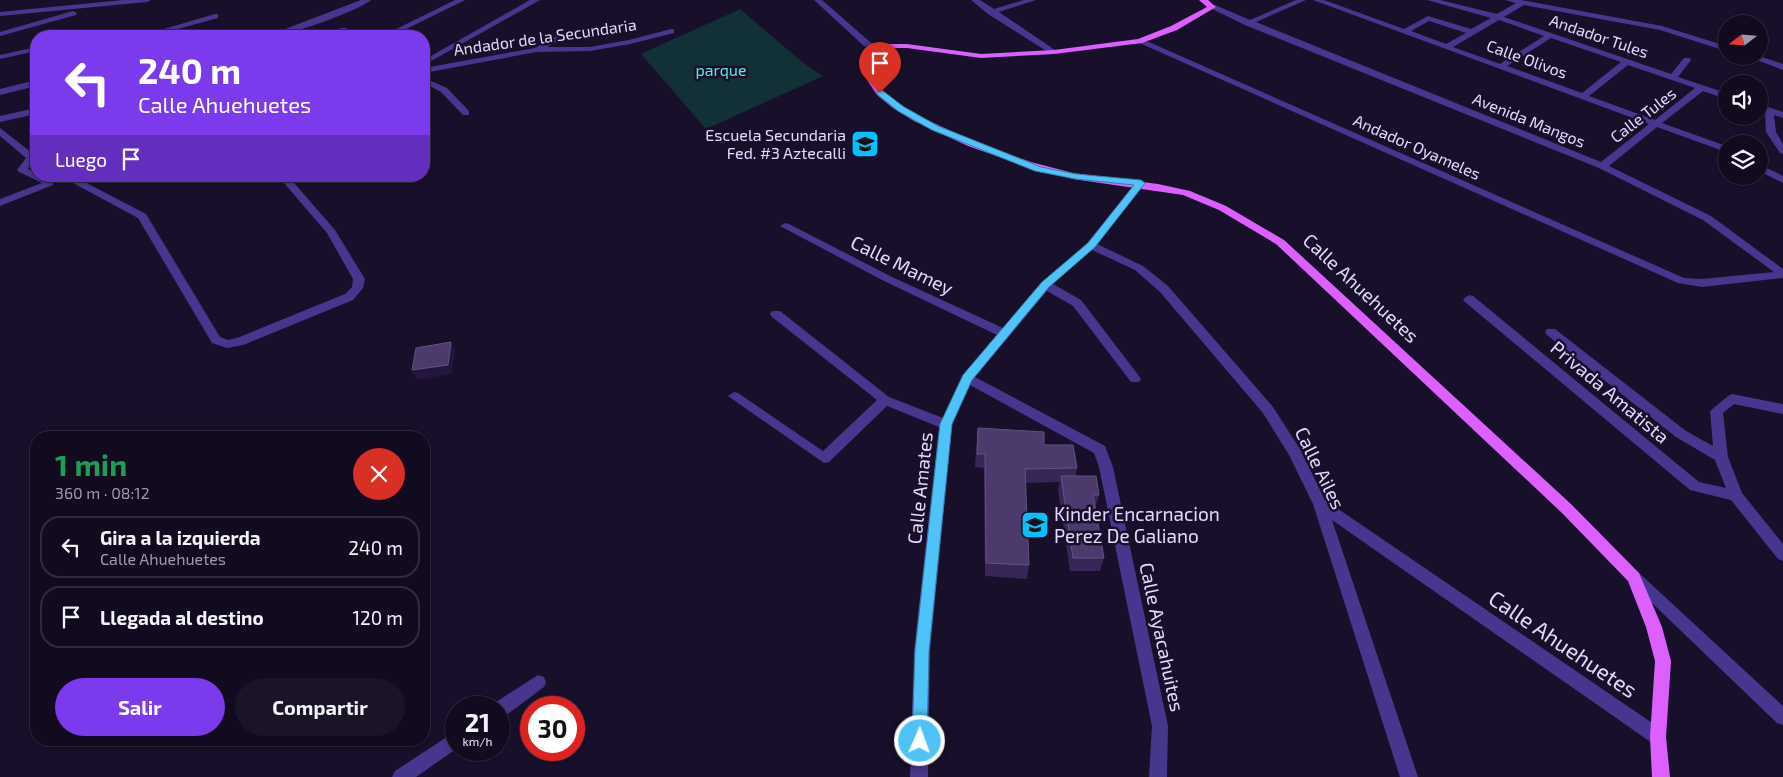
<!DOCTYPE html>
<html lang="es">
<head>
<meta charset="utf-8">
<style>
	body { margin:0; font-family:"Exo 2",sans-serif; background:#1b1429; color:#f1f3f6; height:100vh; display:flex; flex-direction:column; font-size:19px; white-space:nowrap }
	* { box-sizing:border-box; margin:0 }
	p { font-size:16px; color:#9c9ba5 }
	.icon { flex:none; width:28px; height:28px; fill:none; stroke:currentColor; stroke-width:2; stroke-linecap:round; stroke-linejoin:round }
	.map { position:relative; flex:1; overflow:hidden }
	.sheet { position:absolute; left:30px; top:431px; width:400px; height:315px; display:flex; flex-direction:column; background:#120b20; border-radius:20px; box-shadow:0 1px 4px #0004,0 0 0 1px #312b3e }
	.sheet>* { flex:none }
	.guide { position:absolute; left:30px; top:30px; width:400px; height:152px; border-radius:20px; box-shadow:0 1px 4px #0004,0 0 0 1px #312b3e; background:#7c3aed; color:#fff; overflow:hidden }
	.needle { width:32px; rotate:253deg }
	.controls { position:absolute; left:1718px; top:15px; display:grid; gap:10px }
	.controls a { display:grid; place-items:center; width:50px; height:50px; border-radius:50%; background:#120b20; box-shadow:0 1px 4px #0004,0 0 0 1px #312b3e; font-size:25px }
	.speed { position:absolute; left:445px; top:696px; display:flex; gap:10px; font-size:25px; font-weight:700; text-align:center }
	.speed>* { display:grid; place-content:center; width:65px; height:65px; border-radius:50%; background:#120b20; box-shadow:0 1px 4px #0004,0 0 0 1px #312b3e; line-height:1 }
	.speed small { font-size:12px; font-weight:400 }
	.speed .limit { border:8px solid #d22; background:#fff; color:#111 }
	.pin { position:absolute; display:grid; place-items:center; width:42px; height:42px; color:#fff; margin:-51px -21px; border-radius:50% 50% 50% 0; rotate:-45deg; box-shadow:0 0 5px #0007 }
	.pin .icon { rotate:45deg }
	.me { position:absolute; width:55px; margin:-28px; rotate:2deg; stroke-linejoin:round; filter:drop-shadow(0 0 4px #0008) }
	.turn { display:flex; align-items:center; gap:18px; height:105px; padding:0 25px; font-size:22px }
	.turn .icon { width:65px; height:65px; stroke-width:2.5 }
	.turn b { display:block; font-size:35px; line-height:42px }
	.then { display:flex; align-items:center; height:48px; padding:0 25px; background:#0003; gap:10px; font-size:19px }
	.round { display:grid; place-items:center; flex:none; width:52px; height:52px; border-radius:26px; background:#1b1429 }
	.summary { display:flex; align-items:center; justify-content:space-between; height:85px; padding:0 25px }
	h1 { font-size:30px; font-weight:700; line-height:38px; color:#1e9e55 }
	.action { display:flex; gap:10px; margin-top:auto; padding:10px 25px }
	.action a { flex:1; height:58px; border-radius:30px; background:#7c3aed; color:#fff; font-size:20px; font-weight:700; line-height:58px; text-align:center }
	.action a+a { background:#1b1429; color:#f1f3f6 }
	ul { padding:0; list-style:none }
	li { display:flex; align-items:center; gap:15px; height:62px; margin:0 10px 8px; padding:0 15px; border:2px solid #312b3e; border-radius:20px }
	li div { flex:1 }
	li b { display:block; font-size:19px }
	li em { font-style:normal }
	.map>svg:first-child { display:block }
	.green { fill:#113136 }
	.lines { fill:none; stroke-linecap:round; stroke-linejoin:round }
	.minor { fill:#47368d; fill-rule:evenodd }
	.major { fill:#dc60ff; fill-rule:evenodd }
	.wall { fill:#392659 }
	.shaded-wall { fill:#24153f }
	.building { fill:#4b3a6b; stroke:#635382 }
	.route { fill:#4fc3f7; stroke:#337fa1 }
	.labels { text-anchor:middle; stroke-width:5; stroke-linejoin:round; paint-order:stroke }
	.far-street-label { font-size:16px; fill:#e3d9ff; stroke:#180f2b }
	.far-park-label { font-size:16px; fill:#5ae9dc; stroke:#180f2b }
	.far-poi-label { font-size:16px; fill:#e3d9ff; stroke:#180f2b; text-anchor:end }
	.street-label { font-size:19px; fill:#e3d9ff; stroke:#180f2b }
	.poi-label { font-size:19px; fill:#e3d9ff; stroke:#180f2b; text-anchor:start }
	.near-street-label { font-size:22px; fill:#e3d9ff; stroke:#180f2b }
</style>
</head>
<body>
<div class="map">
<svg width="1783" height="777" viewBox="0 0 1783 777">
	<rect width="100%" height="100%" fill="#180f2b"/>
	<!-- green -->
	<path class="green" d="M740,9l62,53 21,14 -117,53 -65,-75z"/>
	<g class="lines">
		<!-- minor -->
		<g class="minor">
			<path d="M123,0h28l-4,2 -147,14v-4z"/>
			<path d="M361,0h10c-15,12 -85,37 -104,36z"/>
			<path d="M455,0h10l-73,36h-10z"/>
			<path d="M530,0h10l-116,65v-5z"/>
			<path d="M814,0h8l48,42 6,2v4l-12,-2z"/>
			<path d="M971,0h9l14,9 30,-9h12l-37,12 59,40 -7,2 -63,-40z"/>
			<path d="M1296,0h10l-50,22 345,140 48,-38 -336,-124h11l80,29 24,-13 43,13 20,-11 -64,-18h13l57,14 19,-11 -11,-3h16l141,26 64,20v5l-66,-21 -136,-25 -20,12 167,57 13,-16h6l1,2 -13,17 48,16v6l-23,-8 -41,32 64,23v6l-69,-25 -48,39 102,50 72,53v9l-81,9 -24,-4 -543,-242 7,-2 542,239 18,1 72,-7 -71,-52 -104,-52 -354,-143 -37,-18 7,-2 35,15zM1499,20l45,16 -44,28 -47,-17zM1429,21l37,12 -20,11 -35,-13zM1551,38l70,24 -39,31 -75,-27zM1628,65l67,23 -40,32 -66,-24z"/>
			<path d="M73,11l4,2 -1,2 -76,21v-4z"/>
			<path d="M215,14h3v4l-66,18h-12z"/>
			<path d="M340,28h6l13,8h-10l-9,-4z"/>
			<path d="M671,29h3v4l-44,11 -40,7 -54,1 -112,21v-5l111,-20 31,-17 4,2 -1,2 -22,12h43l39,-7z"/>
			<path d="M102,34h4l4,2h-9z"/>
			<path d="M36,47v4l-36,8v-4z"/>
			<path d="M1746,56h13l24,8v6z"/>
			<path d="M424,78l23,10 22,23v4h-6l-22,-23 -17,-9z"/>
			<path d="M36,80v6l-36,9v-6z"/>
			<path d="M1759,104l24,8v6l-9,-3 2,17 7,12v10l-3,-1 -14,-21 -1,-20 -6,-2z"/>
			<path d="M36,108v6l-36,8v-6z"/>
			<path d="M0,128l36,28v8l-4,-1 -4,6 8,4v3h7l10,5v4l-53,21v-7l42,-16 -23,-11 -2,-2 9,-12 -26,-22z"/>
			<path d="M1759,164l24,12v7l-24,-12z"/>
			<path d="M60,176h13l73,38 74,123 8,3 9,-2 108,-44 7,-7 1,-8 -26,-46 -49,-57h10l47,54 30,49 -2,9 -10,12 -110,45 -16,3 -15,-5 -74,-125z"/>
			<path d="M1141,180l5,3 -49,61 46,22 25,20 105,121 27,42 25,51 339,231 2,6 -2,6 -6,2 -6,-2 -320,-223 86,257h-18l-87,-273 -24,-49 -26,-42 -103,-121 -25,-22 -43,-20 -39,34 28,16 58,76 2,3 -2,3h-8l-58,-76 -26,-15 -72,86 130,69 8,21 55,259 -1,51h-18l3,-51 -53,-259 -5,-14 -124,-68 -18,40 -22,226 -2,126h-18l4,-126 25,-224 -52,-21 -58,56 -5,1 -96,-67 6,-4 4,1 85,58 54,-51 -105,-83 -2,-3 2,-3h8l109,86 54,21 20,-43 34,-40 -113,-54 -104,-55 5,-3 4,1 103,53 111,51 39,-45 45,-40 51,-62z"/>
			<path d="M1469,295l4,1 226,186 27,6 -11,-28 -39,-23 -129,-102 -2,-3 2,-3h8l131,102 27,15 -3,-35 18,-15 4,-2 51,10v10l-49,-10 -11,9 5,44 14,36 41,51v17l-5,-2 -47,-59 -41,-10 -225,-188 -2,-3z"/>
			<path d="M1634,571l5,2 144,133v19l-6,-2 -148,-142 -2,-4 2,-4z"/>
			<path d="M538,675l6,2 2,5 -2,5 -39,29 -6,2v-10h-7l1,-4z"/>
			<path d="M456,731v18l-40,28h-24l3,-6z"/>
		</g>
		<!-- major -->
		<path class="major" d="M1199,0h9l8,7 -39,23 -35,13 -88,11 -73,4 -74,-10h-29l2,12 -6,8 -1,9 10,14 16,13 22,13 53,25 57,20 42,11 85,11 32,7 36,15 58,34 288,265 67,68 23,54 9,34 -5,76 4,40h-18l-2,-40 5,-76 -9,-34 -18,-46 -66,-68 -286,-269 -57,-34 -36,-15 -110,-16 -49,-13 -56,-20 -54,-25 -21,-13 -16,-13 -12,-18 1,-9 6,-8 -3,-14 4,-2h34l74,10 73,-4 84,-11 33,-13 36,-19z"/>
	</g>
	<!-- wall -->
	<path class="wall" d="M978,428l66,17 33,23 -1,8 23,19 -4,13 9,50 -4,13h-30l-12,-82 2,-7 -35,1 4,82 -2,14 -42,-3 -1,-108 -9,-1z"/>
	<!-- shaded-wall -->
	<path class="shaded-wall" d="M451,342l4,10 -3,22 -35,6 -5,-10z"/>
	<!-- building -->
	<g class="building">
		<path d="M451,342l-3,23 -36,5 4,-22z"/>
		<path d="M978,428l66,4v13h29l4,23 -52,1 4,96 -43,-2 -1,-109h-8z"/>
		<path d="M1061,476h35l3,19h-6l11,63h-31z"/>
	</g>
	<!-- route -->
	<path class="route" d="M877,91h6l21,16 34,19 103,41 35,7 65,6 4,3 -50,64 -46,40 -77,93 -20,44 -23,227 -2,90 -2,5 -5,2 -6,-2 -2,-5 3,-90 25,-227 23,-49 79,-93 46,-39 46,-58 -58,-6 -41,-8 -103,-41 -34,-19 -21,-17z"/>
	<!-- icons -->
	<defs>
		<symbol id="school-square" viewBox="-11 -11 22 22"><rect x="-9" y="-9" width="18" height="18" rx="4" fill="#05bfff" stroke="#180f2b"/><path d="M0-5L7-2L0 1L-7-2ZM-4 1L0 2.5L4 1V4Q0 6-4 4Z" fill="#111"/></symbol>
	</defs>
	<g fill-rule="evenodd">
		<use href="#school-square" x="849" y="128" width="32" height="32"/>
		<use href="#school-square" x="1019" y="509" width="32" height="32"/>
	</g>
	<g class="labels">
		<!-- far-street labels -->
		<g class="far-street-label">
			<text transform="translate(1599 36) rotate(19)" y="6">Andador Tules</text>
			<text transform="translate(545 37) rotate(-8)" y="6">Andador de la Secundaria</text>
			<text transform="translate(1527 59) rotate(20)" y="6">Calle Olivos</text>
			<text transform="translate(1643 115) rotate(-38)" y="6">Calle Tules</text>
			<text transform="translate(1529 120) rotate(22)" y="6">Avenida Mangos</text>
			<text transform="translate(1417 147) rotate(24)" y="6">Andador Oyameles</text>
		</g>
		<!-- far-park labels -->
		<g class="far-park-label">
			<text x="721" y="76">parque</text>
		</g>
		<!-- far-poi labels -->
		<g class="far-poi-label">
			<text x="846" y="141">Escuela Secundaria<tspan x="846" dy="18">Fed. #3 Aztecalli</tspan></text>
		</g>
		<!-- street labels -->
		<g class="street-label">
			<text transform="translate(902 265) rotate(26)" y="7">Calle Mamey</text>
			<text transform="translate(1361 288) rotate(43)" y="7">Calle Ahuehuetes</text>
			<text transform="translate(1610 392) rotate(40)" y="7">Privada Amatista</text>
			<text transform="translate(1320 468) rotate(64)" y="7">Calle Ailes</text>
			<text transform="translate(920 488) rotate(-84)" y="7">Calle Amates</text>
			<text transform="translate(1162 637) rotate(78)" y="7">Calle Ayacahuites</text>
		</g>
		<!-- poi labels -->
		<g class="poi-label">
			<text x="1054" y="521">Kinder Encarnacion<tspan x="1054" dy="22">Perez De Galiano</tspan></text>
		</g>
		<!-- near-street labels -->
		<g class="near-street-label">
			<text transform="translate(1563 644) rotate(34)" y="8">Calle Ahuehuetes</text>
		</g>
	</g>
</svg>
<div class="controls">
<a><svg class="needle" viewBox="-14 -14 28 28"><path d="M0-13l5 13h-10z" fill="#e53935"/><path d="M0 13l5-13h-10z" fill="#9c9ba5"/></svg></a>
<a><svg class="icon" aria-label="sound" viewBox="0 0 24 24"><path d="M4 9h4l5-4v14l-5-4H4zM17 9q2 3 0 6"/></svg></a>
<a><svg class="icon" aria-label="layers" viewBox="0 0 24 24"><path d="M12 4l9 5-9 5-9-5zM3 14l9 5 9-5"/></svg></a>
</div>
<div class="speed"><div>21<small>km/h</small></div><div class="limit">30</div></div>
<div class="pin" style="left:880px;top:93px;background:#d93025"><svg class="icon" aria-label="arrive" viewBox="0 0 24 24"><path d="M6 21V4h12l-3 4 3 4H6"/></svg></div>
<svg class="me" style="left:920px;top:741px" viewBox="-20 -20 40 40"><circle r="17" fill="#4fc3f7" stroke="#fff" stroke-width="3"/><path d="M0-11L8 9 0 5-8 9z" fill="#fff"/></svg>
<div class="guide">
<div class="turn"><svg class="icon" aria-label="left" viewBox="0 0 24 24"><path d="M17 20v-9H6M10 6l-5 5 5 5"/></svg><div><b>240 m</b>Calle Ahuehuetes</div></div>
<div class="then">Luego<svg class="icon" aria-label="arrive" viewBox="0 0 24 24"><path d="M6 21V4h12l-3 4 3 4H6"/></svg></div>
</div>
<section class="sheet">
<div class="summary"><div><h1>1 min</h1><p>360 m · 08:12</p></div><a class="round" style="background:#d93025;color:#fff"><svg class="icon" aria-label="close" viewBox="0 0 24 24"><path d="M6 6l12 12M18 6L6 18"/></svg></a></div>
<ul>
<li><svg class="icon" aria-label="left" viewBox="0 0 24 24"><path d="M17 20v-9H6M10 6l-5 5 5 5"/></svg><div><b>Gira a la izquierda</b><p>Calle Ahuehuetes</p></div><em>240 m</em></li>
<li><svg class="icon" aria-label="arrive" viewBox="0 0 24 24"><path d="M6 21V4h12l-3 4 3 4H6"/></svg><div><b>Llegada al destino</b></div><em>120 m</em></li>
</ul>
<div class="action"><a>Salir</a><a>Compartir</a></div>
</section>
</div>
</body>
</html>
